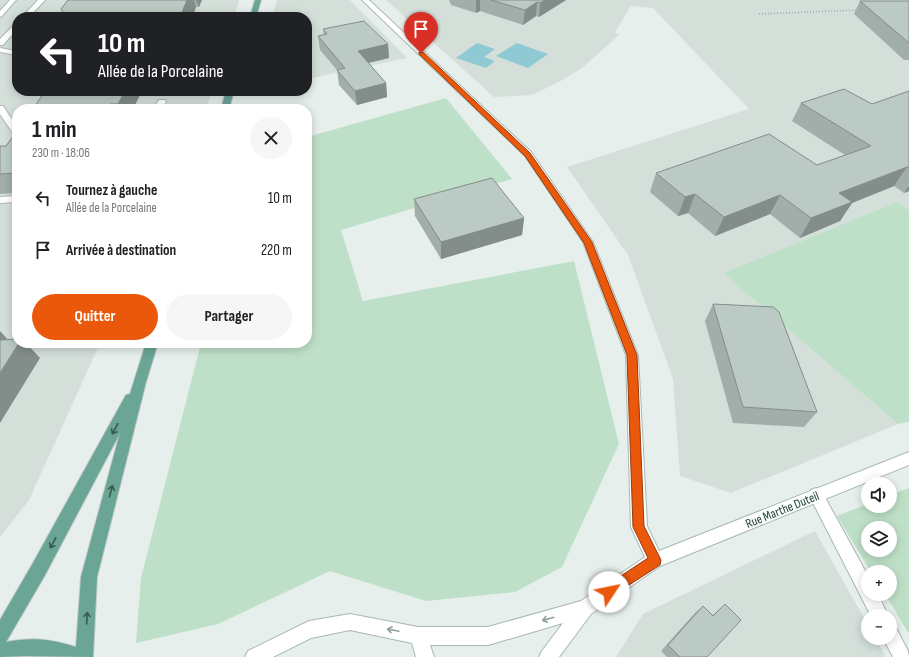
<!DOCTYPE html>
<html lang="fr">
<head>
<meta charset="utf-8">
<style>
	body { margin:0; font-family:"Sofia Sans Condensed",sans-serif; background:#f6f6f6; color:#202124; height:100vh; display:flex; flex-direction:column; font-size:15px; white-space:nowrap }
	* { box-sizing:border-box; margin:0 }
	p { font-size:13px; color:#757577 }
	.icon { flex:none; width:22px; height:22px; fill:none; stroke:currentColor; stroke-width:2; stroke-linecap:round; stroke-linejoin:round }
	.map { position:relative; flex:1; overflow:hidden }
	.drawer { position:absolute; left:12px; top:104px; width:300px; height:244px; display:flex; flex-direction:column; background:#fff; border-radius:16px; box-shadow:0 2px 10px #0003 }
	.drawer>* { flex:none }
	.top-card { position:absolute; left:12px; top:12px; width:300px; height:84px; border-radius:16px; box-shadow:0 2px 10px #0003; background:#202124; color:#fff; overflow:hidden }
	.controls { position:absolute; left:861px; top:477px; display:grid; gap:8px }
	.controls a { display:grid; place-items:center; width:36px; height:36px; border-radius:50%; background:#fff; box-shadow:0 2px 10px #0003; font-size:20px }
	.pin { position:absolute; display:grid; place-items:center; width:34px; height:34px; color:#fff; margin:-41px -17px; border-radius:50% 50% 50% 0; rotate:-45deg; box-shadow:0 0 4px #0007 }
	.pin .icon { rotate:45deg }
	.me { position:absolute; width:44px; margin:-22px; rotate:56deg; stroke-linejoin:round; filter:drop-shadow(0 0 3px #0008) }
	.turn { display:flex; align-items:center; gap:14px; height:84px; padding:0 20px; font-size:18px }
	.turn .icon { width:52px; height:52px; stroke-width:2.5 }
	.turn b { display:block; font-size:28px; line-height:34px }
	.round { display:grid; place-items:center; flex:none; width:42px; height:42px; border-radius:21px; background:#f6f6f6 }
	.headline { display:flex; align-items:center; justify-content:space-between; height:68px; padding:0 20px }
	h1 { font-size:24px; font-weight:700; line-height:30px }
	.cta { display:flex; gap:8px; margin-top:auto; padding:8px 20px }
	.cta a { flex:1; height:46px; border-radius:24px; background:#ea580c; color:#fff; font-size:16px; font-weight:700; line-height:46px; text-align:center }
	.cta a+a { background:#f6f6f6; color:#202124 }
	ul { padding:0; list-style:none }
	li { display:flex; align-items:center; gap:12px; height:52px; padding:0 20px }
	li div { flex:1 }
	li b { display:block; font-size:15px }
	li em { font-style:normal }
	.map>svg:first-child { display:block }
	.built { fill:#d4dfda }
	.green { fill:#bfe0c8; fill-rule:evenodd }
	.water { fill:#8ec9d4 }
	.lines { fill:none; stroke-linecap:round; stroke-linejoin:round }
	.lane-casing { stroke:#a8b8b2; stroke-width:2 }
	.street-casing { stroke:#a8b8b2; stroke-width:2 }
	.primary-casing { stroke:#c2cac8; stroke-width:2 }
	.path { stroke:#86b3a5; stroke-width:1.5; stroke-dasharray:1 2; stroke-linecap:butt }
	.lane { fill:#fff; fill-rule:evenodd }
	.street { fill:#fff; fill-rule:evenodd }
	.primary { fill:#6aa596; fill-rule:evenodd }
	.wall { fill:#a1aea9 }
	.shaded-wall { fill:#838d89 }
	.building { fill:#bbcac4; stroke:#838d89 }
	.oneway { stroke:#365b51 }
	.oneway2 { stroke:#92a09c }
	.route { fill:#ea580c; stroke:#983908 }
	.labels { text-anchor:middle; stroke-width:3; stroke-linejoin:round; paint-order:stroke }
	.near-street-label { font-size:13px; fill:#24423a; stroke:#f7fbf9 }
</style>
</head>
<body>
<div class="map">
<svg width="909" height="657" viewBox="0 0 909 657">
	<rect width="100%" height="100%" fill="#e6efeb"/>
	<!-- built -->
	<g class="built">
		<path d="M0,0h239l-5,17h-217v74h196l-8,18h-188v234h83l-71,157 -29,37z"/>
		<path d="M277,0h73l57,58 -100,21v-62h-35z"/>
		<path d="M386,0h523v210l-12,-8 -174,71 175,151 -167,69 -51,-17 -7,-97 -45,-124 -61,-88 182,-58 -96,-101 -22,-2 -16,26 4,3 -37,33 -23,14 -27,13 -38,2z"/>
		<path d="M815,531l53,94v13h7l11,19h-270l27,-43z"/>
	</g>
	<!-- green -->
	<g class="green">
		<path d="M446,98l66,81 -171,51 22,71 211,-40 45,183 -57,123 -47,25 -89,9 -96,-30 -112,53 -82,19 5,-65 60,-235h106v-206z"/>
		<path d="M897,202l12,8v212l-11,2 -175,-151z"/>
		<path d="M909,488v146l-24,-40h5v-22h-19l-34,-56 31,-12v2h22v-11zM868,528h22v22h-22z"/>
	</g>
	<!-- water -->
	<g class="water">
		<path d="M477,43l18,6 -11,8 11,4 -9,7 -30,-10z"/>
		<path d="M517,43l31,11 -20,14 -32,-12z"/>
	</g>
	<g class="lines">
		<defs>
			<g id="lane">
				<path d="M38,0h7l-16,17h-7z"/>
				<path d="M17,23v6l-14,16h-3v-6l15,-15z"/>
				<path d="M0,48l17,3v4l-17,-3z"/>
				<path d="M159,100h6l1,2 -5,7h-8z"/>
				<path d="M0,106h3l14,21v9l-3,-1 -14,-21z"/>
				<path d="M17,196v6l-17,1v-6z"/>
				<path d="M816,488l5,2 47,86v18h10l10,22h-17l-62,-121 2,-5z"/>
				<path d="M890,625l6,3 12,23 1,6h-16l-10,-19h7z"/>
			</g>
			<g id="street">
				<path d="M10,0h6l-14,16 -2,1v-6z"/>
				<path d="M362,0h7l162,152 62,90 45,113 9,171 12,25 250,-99v13l-249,101 -69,48 -32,43h-20l3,-6 21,-28 -75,22h-58l4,12h-18l-4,-14 -62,-13 -39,8 -38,19h-28l3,-6 61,-30 41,-7 68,13h70l93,-26 64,-44 -14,-30 -5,-172 -43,-113 -58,-86z"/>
			</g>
			<g id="primary">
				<path d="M255,0h6l-5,17h-6z"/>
				<path d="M226,91h8l-5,18h-8z"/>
				<path d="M146,343h12l-12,39 -49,195 -4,80 -69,-1 -24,1v-37l33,-57 93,-168 4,-1zM120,433l-39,144 -5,70c-25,-8 -44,-10 -70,-5l39,-67z"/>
			</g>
		</defs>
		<!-- lane casing -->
		<use href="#lane" class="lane-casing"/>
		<!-- street casing -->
		<use href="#street" class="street-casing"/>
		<!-- primary casing -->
		<use href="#primary" class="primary-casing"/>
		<!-- path -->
		<path class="path" d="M759,14l100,-4"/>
		<!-- lane -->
		<use href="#lane" class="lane"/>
		<!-- street -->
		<use href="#street" class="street"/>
		<!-- primary -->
		<use href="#primary" class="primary"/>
	</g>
	<!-- wall -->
	<g class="wall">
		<path d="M68,0h134l-3,7 -135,9 -3,-7z"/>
		<path d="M449,0h117l-27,17 -3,-1 -13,9 -43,-14 -4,2 -25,-8z"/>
		<path d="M860,1h49v59h-5l-50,-46z"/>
		<path d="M323,29l65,15 1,14 -21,5 18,20 1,14 -30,8 -18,-20 -2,-15 -17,-20 -2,-14 6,-1z"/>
		<path d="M142,91l-9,18h-100z"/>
		<path d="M909,91v100l-5,2 -10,-7 -42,17 -12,18 -40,17 -30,-24 -55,22 -27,-23 -10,3 -28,-24 6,-19 161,-8 28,-10 -53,-34 9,-18 71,1z"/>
		<path d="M17,131v62l-17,1v-48h6z"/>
		<path d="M414,199l110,19 -2,17 -81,24 -26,-43z"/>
		<path d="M713,304l104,108 -13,15 -71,-4 -28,-102z"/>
		<path d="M725,604l-18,53h-40l-6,-6 34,-38 8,-7 10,9z"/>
	</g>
	<!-- shaded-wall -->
	<g class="shaded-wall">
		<path d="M187,0h7l2,7 -3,10h-13z"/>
		<path d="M196,0h6l-3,7z"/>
		<path d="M476,0h4v11l-4,2z"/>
		<path d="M545,0h21l-27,17 1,-14z"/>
		<path d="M537,2l-1,14 -13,9 2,-15z"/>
		<path d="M388,44l1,14 -30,7 -1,-14z"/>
		<path d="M386,83l1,14 -30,8 -2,-14z"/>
		<path d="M125,91h17l-9,18h-13l-2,-5z"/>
		<path d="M110,104l2,5h-4z"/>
		<path d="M907,167l-13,19 -42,17 -12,18 -40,17 11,-20 28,-25z"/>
		<path d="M909,186v5l-5,2z"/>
		<path d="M695,194l-7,19 -10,3 7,-19z"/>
		<path d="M780,195l-10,19 -55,22 9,-19z"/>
		<path d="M524,218l-2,17 -81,24v-17z"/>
		<path d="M0,331l12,13 -12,11z"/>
		<path d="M19,343h7l14,15 -40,65v-50z"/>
	</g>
	<!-- building -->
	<g class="building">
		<path d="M68,0h119l-7,17h-117l2,-2 -4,-6z"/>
		<path d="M491,0h54l-5,3 -3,-1 -12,8z"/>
		<path d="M860,1h49v42z"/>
		<path d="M364,21l24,23 -30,7 28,32 -31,8 -18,-21 8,-2 -27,-32 9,-2 -4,-5z"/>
		<path d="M844,89l28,15 37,-13v77l-2,-1 -68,26 13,9 -41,16 -31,-23 -56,22 -29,-23 -10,3 -29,-24 113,-39 48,31 54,-19 -70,-43z"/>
		<path d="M45,91h80l-7,13h-8l-2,5h-75z"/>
		<path d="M17,131v42l-17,1v-28h6z"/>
		<path d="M492,178l32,40 -83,24 -27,-43z"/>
		<path d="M713,304l60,3 6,5 38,100 -74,-5z"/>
		<path d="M17,339v4h2l-19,30v-33z"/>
		<path d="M725,604l16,16 -34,37h-27l-12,-12 35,-39 10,10z"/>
	</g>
	<!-- one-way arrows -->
	<defs><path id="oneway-shaft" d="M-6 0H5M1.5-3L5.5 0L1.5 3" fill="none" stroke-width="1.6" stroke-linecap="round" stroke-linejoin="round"/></defs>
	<g class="oneway">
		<use href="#oneway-shaft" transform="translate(115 429) rotate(118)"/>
		<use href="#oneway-shaft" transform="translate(111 491) rotate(-75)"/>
		<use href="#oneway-shaft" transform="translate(53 543) rotate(118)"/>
		<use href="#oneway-shaft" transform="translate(87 618) rotate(-87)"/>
	</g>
	<g class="oneway2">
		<use href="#oneway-shaft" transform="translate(548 619) rotate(164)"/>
		<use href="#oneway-shaft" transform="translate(393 630) rotate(-168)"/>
	</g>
	<!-- route -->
	<path class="route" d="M419,52h4l107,101 62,89 45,113 7,171 17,34 -1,5 -51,33 -5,-2 -2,-4 2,-5 44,-29 -15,-31 -6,-172 -43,-112 -59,-87 -106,-102z"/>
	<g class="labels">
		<!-- near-street labels -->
		<g class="near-street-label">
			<text transform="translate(782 509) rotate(-22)" y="5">Rue Marthe Duteil</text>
		</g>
	</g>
</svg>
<div class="controls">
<a><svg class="icon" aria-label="sound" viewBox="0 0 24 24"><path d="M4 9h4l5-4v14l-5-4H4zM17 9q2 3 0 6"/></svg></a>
<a><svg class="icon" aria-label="layers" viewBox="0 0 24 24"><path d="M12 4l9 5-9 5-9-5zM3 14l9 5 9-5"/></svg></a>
<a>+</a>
<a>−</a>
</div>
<div class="pin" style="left:421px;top:53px;background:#d93025"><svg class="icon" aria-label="arrive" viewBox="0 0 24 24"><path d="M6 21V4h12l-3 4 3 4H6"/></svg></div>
<svg class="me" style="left:609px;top:592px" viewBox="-20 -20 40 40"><circle r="19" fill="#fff"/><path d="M0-13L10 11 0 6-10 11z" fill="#ea580c"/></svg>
<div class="top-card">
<div class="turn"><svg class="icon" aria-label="left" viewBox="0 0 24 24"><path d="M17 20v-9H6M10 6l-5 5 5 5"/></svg><div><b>10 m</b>Allée de la Porcelaine</div></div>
</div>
<section class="drawer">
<div class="headline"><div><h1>1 min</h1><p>230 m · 18:06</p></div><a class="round"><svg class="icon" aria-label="close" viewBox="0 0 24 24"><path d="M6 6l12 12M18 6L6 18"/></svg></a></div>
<ul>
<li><svg class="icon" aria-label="left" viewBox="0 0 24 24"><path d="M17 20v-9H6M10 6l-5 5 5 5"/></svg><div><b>Tournez à gauche</b><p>Allée de la Porcelaine</p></div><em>10 m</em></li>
<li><svg class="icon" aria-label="arrive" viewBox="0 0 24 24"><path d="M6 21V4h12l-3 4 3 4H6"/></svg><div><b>Arrivée à destination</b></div><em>220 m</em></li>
</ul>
<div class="cta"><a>Quitter</a><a>Partager</a></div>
</section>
</div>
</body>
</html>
